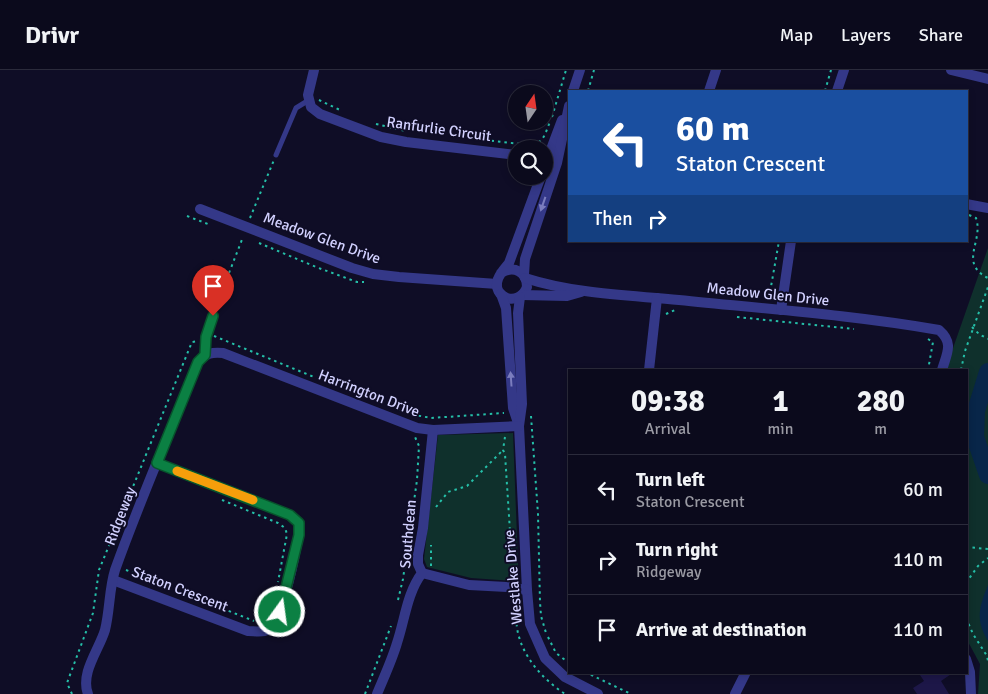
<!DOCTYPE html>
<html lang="en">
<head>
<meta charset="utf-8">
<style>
	body { margin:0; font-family:Signika,sans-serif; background:#191829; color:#f1f3f6; height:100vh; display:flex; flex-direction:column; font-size:19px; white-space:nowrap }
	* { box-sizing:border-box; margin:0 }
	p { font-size:16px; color:#9a9aa3 }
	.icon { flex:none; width:28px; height:28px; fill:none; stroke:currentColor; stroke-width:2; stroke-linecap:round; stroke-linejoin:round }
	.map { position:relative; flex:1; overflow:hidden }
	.details { position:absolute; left:568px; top:299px; width:400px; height:305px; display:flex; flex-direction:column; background:#0b0a1c; border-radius:0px; box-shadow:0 2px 8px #0003,0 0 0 1px #2b2b3b }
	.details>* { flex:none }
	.guide { position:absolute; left:568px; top:20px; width:400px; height:152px; border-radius:0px; box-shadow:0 2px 8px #0003,0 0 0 1px #2b2b3b; background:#1a4fa0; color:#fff; overflow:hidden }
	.needle { width:32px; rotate:13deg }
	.fabs { position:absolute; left:508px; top:15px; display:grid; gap:10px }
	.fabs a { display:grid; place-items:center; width:45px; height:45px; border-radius:50%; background:#0b0a1c; box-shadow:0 2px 8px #0003,0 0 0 1px #2b2b3b; font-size:25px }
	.pin { position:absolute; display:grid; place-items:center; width:42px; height:42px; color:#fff; margin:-51px -21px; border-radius:50% 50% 50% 0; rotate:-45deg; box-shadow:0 0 5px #0007 }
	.pin .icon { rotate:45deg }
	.me { position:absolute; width:55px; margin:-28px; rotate:14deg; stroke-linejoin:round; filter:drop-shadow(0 0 4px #0008) }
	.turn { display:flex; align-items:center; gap:18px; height:105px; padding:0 25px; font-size:22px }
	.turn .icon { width:65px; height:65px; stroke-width:2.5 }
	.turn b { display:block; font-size:35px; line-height:42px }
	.then { display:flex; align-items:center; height:48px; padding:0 25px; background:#0003; gap:10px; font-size:19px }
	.eta { display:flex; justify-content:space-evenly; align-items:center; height:85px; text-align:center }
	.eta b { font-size:30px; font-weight:700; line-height:35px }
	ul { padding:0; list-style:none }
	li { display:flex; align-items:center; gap:15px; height:70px; padding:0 25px; border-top:1px solid #2b2b3b }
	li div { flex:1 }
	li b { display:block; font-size:19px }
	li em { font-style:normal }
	header { display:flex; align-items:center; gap:30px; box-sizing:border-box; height:70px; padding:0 25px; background:#0b0a1c; border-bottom:1px solid #2b2b3b }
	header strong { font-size:24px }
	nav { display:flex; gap:28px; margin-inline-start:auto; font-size:18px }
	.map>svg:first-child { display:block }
	.green { fill:#0f302c }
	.water { fill:#082649 }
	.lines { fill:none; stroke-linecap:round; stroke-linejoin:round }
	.river { stroke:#082649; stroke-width:18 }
	.building { fill:#1d1748 }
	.path { stroke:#25bfa8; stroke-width:2; stroke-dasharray:2.5 4; stroke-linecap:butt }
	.service { stroke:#343888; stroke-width:5 }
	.minor { stroke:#343888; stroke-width:10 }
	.oneway { fill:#7b7dbe }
	.route-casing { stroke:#07532c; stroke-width:12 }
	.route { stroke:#0b8043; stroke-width:9 }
	.slow { stroke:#f59e0b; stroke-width:9 }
	.labels { text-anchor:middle; stroke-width:4; stroke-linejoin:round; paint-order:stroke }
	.street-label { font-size:15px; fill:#d2d1ff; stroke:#0f0d26 }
</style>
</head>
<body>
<header>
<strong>Drivr</strong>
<nav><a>Map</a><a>Layers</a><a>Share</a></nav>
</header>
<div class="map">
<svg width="988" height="624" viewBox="0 0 988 624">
	<rect width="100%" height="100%" fill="#0f0d26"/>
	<!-- green -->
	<g class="green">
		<path d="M988,178v446h-10l2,-30 -14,-26v-268h-19l5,-19z"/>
		<path d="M513,363l6,156 -7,-8 -41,-3 -44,-11 -3,-8 14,-124z"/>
	</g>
	<!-- water -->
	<path class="water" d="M988,515v56c-13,-22 -9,-33 0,-56z"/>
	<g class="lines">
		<!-- river -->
		<path class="river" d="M988,302l-12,39 -1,26 13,38"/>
	</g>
	<!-- building -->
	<path class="building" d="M918,602h36l-13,9 8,13h-32l-4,-6 11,-7z"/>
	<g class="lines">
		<!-- path -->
		<g class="path">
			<path d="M588,21l6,-21"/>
			<path d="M825,21l6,-21"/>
			<path d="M319,30l23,11"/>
			<path d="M552,47l14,-47"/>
			<path d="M376,54l30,7"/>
			<path d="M485,70l45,5"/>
			<path d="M530,79v-4c14,-1 15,-12 20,-23"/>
			<path d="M969,145l7,3c8,23 -18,45 12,60"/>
			<path d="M187,146l21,8"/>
			<path d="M250,148l24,-58"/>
			<path d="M259,173l57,24 41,15h7"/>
			<path d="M222,221l21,-54"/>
			<path d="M769,228l10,-57"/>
			<path d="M666,244l9,-4"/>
			<path d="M737,247l117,12"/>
			<path d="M972,257l7,7 9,5"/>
			<path d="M214,266l100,41"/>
			<path d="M928,269l5,3 -5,28"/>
			<path d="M961,300l4,-19 23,-64"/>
			<path d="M400,340l15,5 16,3 73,-5"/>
			<path d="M531,346l7,98 2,88 1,14 5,17"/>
			<path d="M505,367l-2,13 2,4 8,124"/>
			<path d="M222,430l56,23 7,5 2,6 -9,48"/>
			<path d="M436,437l12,-15 19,-6 36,-36"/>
			<path d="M966,477l22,2"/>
			<path d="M431,496v-21"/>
			<path d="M126,500l128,51"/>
			<path d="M966,513l12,-17 10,-8"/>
			<path d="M514,528c3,10 1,23 4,35 6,26 26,47 47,61"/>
			<path d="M398,530l5,-21 14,-99 2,-34 -4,-9"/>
			<path d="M966,548l7,16 14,22 1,5"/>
			<path d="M548,567l8,16 13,10"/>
			<path d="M585,602l46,22"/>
			<path d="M72,624l-5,-11 26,-70 6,-43 93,-228 6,-1"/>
			<path d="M365,624l26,-68"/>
		</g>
		<!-- service -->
		<g class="service">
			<path d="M276,85l20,-47 13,-8"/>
			<path d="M205,285l1,-18 13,-40"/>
		</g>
		<!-- minor -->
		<g class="minor">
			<path d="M314,0l-6,25 3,12 9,7 61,23 25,5 110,13"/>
			<path d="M951,0l37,9"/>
			<path d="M573,21l7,-21"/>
			<path d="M709,21l7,-21"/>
			<path d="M837,21l7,-21"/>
			<path d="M544,98l18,-48"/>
			<path d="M966,134l22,4"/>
			<path d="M200,139l152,59 21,6 26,3 98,7"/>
			<path d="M501,203c13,-8 26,-1 26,14 -8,21 -36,11 -29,-8 2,-6 7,-11 11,-16l32,-87"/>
			<path d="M524,205l1,-16 32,-96 12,-57"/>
			<path d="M525,208c50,16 103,17 154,22 87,9 174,15 260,30 15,13 8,23 3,40"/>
			<path d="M501,224l5,14 7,100 5,15"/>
			<path d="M522,225l45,1 14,-4"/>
			<path d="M520,227l-2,16 4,91 -3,22 8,164 3,34 15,34 20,19 33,17"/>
			<path d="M781,240l10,-69"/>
			<path d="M649,300l8,-72"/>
			<path d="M422,503l47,12 38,2 20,3"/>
			<path d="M113,510l135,51c6,0 15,2 19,-1 16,-9 28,-76 32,-95v-12l-9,-8 -133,-52"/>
			<path d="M966,589l4,13 1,22"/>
			<path d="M88,624c-8,-21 11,-44 17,-64 5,-20 4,-41 10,-60 25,-70 55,-139 83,-208 8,-9 14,-10 25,-9l194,75 16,2 86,-4"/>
			<path d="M377,624c7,-17 15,-34 20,-51 8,-24 10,-50 25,-70l-4,-9v-9l5,-27 10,-98"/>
			<path d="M735,624l11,-22"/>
		</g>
	</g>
	<!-- one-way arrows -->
	<defs><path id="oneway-solid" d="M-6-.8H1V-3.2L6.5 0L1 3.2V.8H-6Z" transform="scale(1.25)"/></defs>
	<g class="oneway">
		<use href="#oneway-solid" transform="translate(543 134) rotate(109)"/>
		<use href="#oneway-solid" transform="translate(511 309) rotate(-94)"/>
	</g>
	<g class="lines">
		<defs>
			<path id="route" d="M213,246l-7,21 -1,18 -7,7 -41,101 133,52 9,8v12l-19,77"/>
		</defs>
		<!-- route casing -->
		<use href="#route" class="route-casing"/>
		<!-- route -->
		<use href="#route" class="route"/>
		<!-- slow -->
		<path class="slow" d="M177,401l76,29"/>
	</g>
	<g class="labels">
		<!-- street labels -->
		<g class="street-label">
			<text transform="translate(439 59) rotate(8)" y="5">Ranfurlie Circuit</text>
			<text transform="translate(322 168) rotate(20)" y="5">Meadow Glen Drive</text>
			<text transform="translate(768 224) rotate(6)" y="5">Meadow Glen Drive</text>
			<text transform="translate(369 323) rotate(21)" y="5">Harrington Drive</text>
			<text transform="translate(120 446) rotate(-69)" y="5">Ridgeway</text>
			<text transform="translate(408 464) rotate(-85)" y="5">Southdean</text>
			<text transform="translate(513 507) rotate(-95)" y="5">Westlake Drive</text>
			<text transform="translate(180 519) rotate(21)" y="5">Staton Crescent</text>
		</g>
	</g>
</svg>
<div class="fabs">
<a><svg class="needle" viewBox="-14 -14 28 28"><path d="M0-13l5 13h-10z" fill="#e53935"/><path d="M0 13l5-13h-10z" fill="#9a9aa3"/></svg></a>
<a><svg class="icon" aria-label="search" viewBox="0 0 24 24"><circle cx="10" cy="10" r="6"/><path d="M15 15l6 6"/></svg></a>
</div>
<div class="pin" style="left:213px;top:246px;background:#d93025"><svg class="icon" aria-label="arrive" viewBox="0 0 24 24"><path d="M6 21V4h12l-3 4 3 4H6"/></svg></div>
<svg class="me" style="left:280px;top:542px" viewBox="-20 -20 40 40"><circle r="17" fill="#0b8043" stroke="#fff" stroke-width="3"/><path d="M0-11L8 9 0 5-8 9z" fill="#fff"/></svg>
<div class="guide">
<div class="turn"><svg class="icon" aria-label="left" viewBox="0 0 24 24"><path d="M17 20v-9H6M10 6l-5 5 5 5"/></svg><div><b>60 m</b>Staton Crescent</div></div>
<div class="then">Then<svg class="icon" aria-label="right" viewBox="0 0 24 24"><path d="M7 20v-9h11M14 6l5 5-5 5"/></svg></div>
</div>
<section class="details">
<div class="eta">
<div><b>09:38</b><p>Arrival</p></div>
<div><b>1</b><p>min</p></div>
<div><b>280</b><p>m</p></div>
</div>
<ul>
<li><svg class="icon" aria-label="left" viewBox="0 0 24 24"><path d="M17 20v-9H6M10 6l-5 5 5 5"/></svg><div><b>Turn left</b><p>Staton Crescent</p></div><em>60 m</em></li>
<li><svg class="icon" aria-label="right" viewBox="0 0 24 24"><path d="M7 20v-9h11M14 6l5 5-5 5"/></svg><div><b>Turn right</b><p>Ridgeway</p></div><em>110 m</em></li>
<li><svg class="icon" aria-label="arrive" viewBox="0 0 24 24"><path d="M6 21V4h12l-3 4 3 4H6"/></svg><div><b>Arrive at destination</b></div><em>110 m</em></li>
</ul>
</section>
</div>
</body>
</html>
